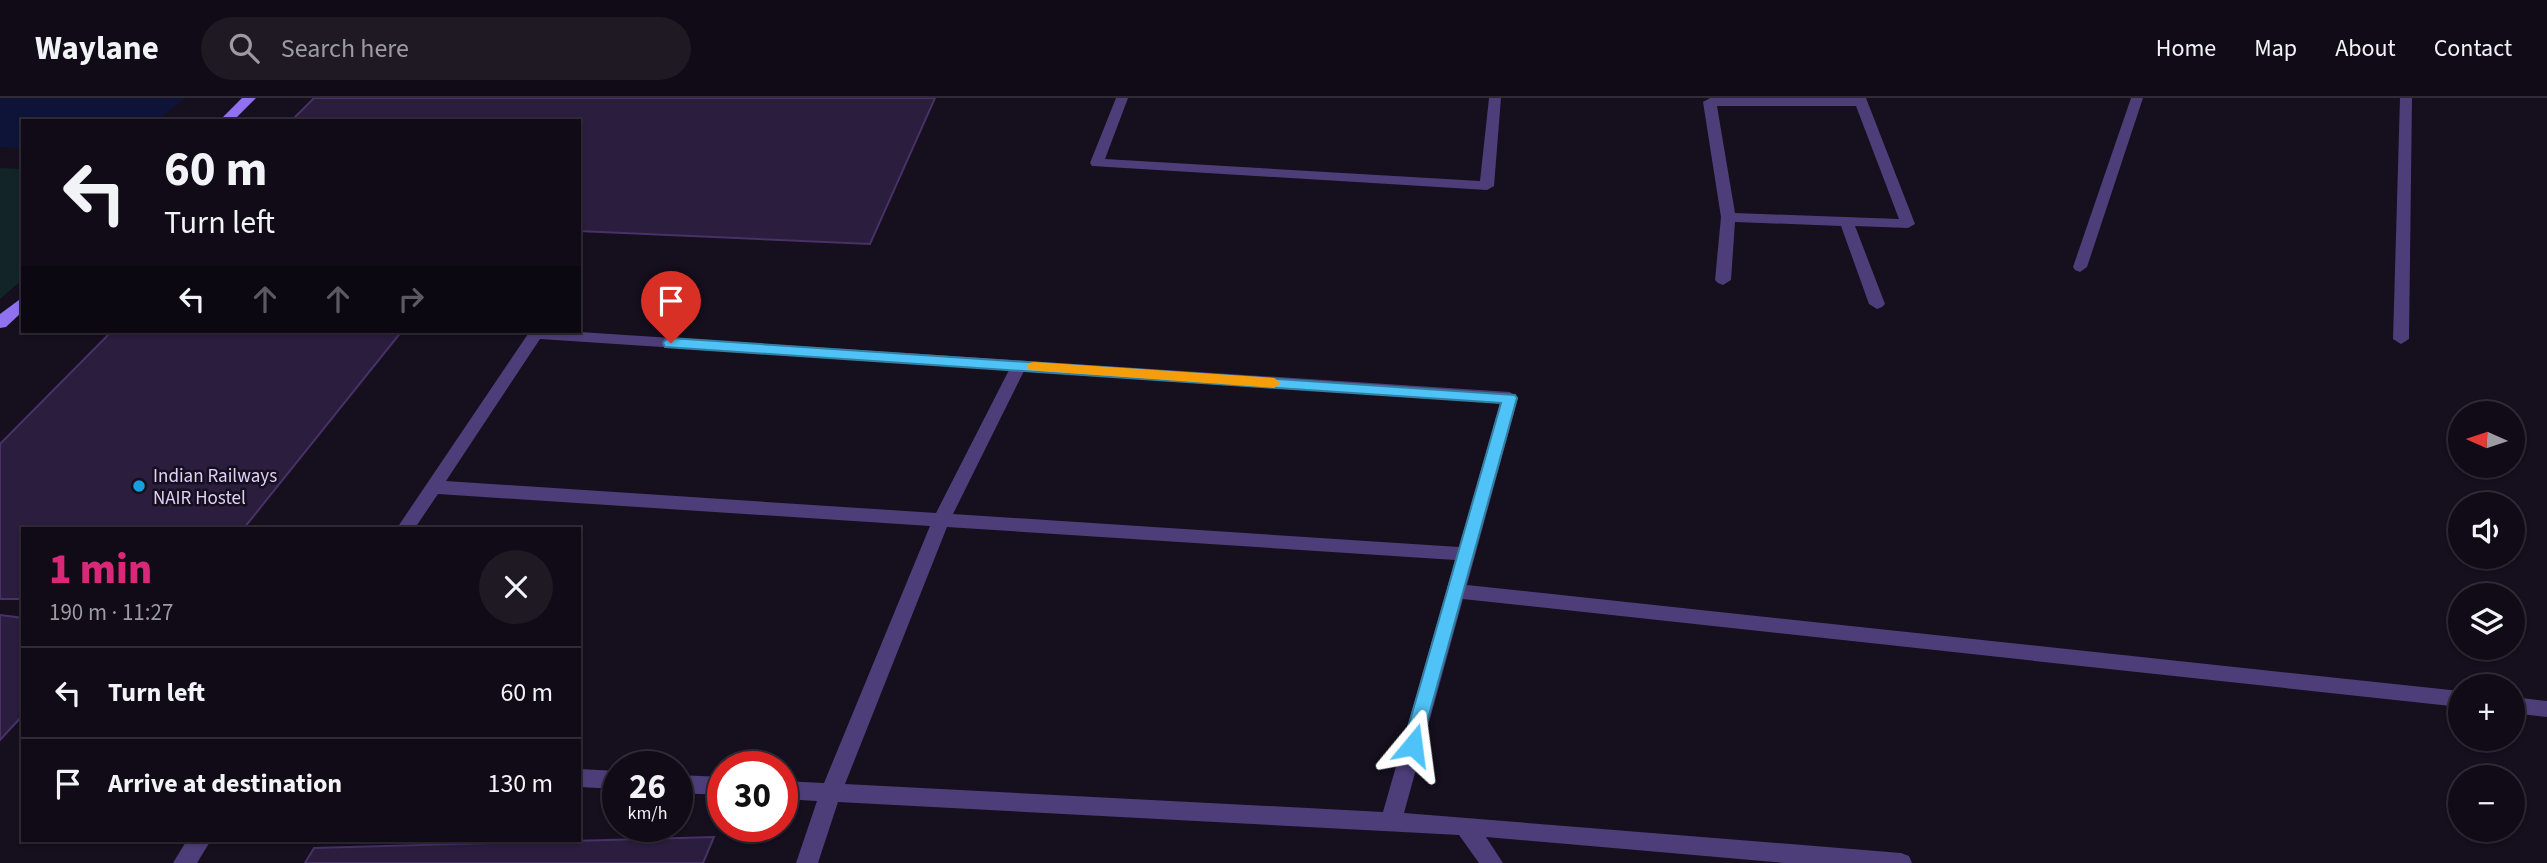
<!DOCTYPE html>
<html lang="en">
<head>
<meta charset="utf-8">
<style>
	body { margin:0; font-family:"Source Sans 3",sans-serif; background:#1e1923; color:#f1f3f6; height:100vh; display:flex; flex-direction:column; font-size:26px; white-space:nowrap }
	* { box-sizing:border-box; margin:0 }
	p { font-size:23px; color:#9c9ba1 }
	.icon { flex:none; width:38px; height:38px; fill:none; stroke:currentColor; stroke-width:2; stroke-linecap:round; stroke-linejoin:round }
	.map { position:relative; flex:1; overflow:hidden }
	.side { position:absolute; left:21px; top:429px; width:560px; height:315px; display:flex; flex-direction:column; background:#100b16; border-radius:0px; box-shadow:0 2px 5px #0004,0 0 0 2px #302b35 }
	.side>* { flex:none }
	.hud { position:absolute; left:21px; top:21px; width:560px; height:214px; border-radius:0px; box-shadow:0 2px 5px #0004,0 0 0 2px #302b35; background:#100b16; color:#f1f3f6; overflow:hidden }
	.needle { width:46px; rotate:273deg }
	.controls { position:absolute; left:2448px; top:303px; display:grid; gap:14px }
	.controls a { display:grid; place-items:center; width:77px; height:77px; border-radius:50%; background:#100b16; box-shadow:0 2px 5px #0004,0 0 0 2px #302b35; font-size:35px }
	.speed { position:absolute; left:602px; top:653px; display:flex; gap:14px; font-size:35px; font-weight:700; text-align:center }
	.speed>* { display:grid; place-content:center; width:91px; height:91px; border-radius:50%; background:#100b16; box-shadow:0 2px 5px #0004,0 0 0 2px #302b35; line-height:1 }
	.speed small { font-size:18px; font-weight:400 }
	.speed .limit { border:10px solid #d22; background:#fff; color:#111 }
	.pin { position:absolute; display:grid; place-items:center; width:60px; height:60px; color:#fff; margin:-72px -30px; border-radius:50% 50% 50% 0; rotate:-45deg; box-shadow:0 0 7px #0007 }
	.pin .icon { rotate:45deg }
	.me { position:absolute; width:77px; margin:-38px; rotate:16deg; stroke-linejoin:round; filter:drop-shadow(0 0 5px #0008) }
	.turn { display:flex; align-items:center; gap:24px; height:147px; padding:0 28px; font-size:32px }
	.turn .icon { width:91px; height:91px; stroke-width:2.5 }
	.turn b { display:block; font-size:49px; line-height:60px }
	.lanes { display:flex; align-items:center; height:66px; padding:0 28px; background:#0003; justify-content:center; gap:35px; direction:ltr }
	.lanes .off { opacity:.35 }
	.round { display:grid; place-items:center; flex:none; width:74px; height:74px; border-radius:37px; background:#1e1923 }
	.head { display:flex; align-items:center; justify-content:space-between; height:119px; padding:0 28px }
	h1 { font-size:42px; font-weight:800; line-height:52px; color:#db2777 }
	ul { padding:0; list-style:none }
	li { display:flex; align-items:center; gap:21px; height:91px; padding:0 28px; border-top:2px solid #302b35 }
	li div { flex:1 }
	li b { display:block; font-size:26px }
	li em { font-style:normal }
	header { display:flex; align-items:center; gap:42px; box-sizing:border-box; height:98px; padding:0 35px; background:#100b16; border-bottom:2px solid #302b35 }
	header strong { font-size:33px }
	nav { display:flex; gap:38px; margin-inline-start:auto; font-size:24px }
	.search { width:490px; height:63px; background:#1e1923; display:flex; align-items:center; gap:18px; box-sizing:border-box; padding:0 24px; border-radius:38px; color:#9c9ba1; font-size:26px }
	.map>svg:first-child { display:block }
	.green { fill:#122428 }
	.water { fill:#0e1438 }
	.building { fill:#2a1d3d; stroke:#473167; stroke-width:2 }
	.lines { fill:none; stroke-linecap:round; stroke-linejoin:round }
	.street { fill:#4d3e79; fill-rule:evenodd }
	.secondary { fill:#9071f0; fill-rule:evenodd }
	.route { fill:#4fc3f7; stroke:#337fa1; stroke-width:2 }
	.slow { fill:#f59e0b }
	.poi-dot { fill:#17a0e0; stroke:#150f1e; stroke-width:2.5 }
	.labels { text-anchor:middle; stroke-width:5; stroke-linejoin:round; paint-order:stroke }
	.poi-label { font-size:19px; fill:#ded1fa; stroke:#150f1e; text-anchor:start }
</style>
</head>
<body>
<header>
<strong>Waylane</strong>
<div class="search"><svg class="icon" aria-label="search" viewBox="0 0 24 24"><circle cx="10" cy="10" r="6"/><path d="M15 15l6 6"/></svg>Search here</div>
<nav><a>Home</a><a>Map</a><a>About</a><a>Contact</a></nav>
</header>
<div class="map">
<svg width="2547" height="765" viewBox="0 0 2547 765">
	<rect width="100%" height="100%" fill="#150f1e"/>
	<!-- green -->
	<path class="green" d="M0,70l23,1v110l-23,20z"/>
	<!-- water -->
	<path class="water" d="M0,0h185l-28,23h-134v28l-23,-2z"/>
	<!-- building -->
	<g class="building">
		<path d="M314,0h621l-65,146 -291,-13v-110h-288z"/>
		<path d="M112,233h290l-158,197h-221v71h-23v-155z"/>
		<path d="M0,517l23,3v97l-23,25z"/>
		<path d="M714,739l-11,26h-398l9,-15z"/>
	</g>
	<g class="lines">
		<!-- street -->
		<g class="street">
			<path d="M1116,0h12l-23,61 375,22 9,-83h12l-7,88 -7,4 -395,-24 -2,-3z"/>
			<path d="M1710,0h156l49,126 -7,4 -53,-2 30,78 -3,3 -5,2 -8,-5 -28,-78 -106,-4 -4,58 -8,5 -5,-2 -3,-3 6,-63 -18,-115zM1717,8h139l43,113 -164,-6z"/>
			<path d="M2131,0h12l-56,169 -7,5 -5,-2 -2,-3z"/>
			<path d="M2400,0h12l-3,241 -8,5 -8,-5z"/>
			<path d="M530,233h34l946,61 8,6 -51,187 993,106v16l-997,-108 -59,214 497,40 8,3 3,7h-127l-299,-26 17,26h-24l-20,-28 -621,-33 -20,61h-22l21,-62 -35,-2v-18l42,2 106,-257 -492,-32 -23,34h-18zM540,241l469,31 -73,143 -490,-32zM1024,273l476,32 -41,144 -506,-33zM947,429l508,33 -72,252 -538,-28z"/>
			<path d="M2513,599l34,4v16l-34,-4z"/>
			<path d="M579,671l39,2v18l-39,-2z"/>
			<path d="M677,677l46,2v18l-46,-2z"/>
			<path d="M187,742h24l-14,23h-24z"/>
		</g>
		<!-- secondary -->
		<g class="secondary">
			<path d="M242,0h14l-23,23h-14z"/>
			<path d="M23,199v14l-17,16 -6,1v-14z"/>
		</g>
	</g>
	<!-- route -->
	<path class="route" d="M671,240l844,57 2,3 -98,353 -6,2 -7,-2 -3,-6 98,-342 -836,-56 -2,-4 2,-3z"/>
	<!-- slow -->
	<path class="slow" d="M1034,264l240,16 7,5 -7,5 -245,-18 -2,-3 2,-4z"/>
	<!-- markers -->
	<circle class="poi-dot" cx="139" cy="388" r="7"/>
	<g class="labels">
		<!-- poi labels -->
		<g class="poi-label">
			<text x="153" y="384">Indian Railways<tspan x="153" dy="22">NAIR Hostel</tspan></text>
		</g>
	</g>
</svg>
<div class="controls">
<a><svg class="needle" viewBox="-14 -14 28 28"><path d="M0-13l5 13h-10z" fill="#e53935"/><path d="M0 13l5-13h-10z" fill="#9c9ba1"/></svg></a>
<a><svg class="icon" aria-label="sound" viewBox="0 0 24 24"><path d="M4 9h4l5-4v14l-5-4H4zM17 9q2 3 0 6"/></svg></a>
<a><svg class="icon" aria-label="layers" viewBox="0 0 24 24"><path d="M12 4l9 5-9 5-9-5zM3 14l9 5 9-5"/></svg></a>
<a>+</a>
<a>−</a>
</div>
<div class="speed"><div>26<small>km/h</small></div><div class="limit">30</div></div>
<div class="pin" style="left:671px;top:245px;background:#d93025"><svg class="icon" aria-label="arrive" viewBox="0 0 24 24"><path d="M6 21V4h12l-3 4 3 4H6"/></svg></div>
<svg class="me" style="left:1413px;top:647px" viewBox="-20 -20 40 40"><path d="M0-17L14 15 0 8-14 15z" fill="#4fc3f7" stroke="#fff" stroke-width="4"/></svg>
<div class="hud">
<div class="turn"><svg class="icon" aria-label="left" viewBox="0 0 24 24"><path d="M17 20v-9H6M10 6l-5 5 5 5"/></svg><div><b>60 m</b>Turn left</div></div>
<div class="lanes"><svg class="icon" aria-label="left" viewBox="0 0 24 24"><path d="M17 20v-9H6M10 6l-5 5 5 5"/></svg><svg class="icon off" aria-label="ahead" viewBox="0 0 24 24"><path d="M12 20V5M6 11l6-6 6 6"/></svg><svg class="icon off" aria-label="ahead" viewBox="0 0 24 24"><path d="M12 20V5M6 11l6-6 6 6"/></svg><svg class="icon off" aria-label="right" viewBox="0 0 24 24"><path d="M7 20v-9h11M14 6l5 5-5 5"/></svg></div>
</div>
<section class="side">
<div class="head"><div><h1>1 min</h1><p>190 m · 11:27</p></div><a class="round"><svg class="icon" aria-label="close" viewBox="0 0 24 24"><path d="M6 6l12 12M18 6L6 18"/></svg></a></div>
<ul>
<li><svg class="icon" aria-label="left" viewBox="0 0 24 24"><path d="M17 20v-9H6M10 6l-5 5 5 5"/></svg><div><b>Turn left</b></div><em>60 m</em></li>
<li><svg class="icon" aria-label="arrive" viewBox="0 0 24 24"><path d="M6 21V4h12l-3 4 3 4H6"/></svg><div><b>Arrive at destination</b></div><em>130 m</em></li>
</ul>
</section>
</div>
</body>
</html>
